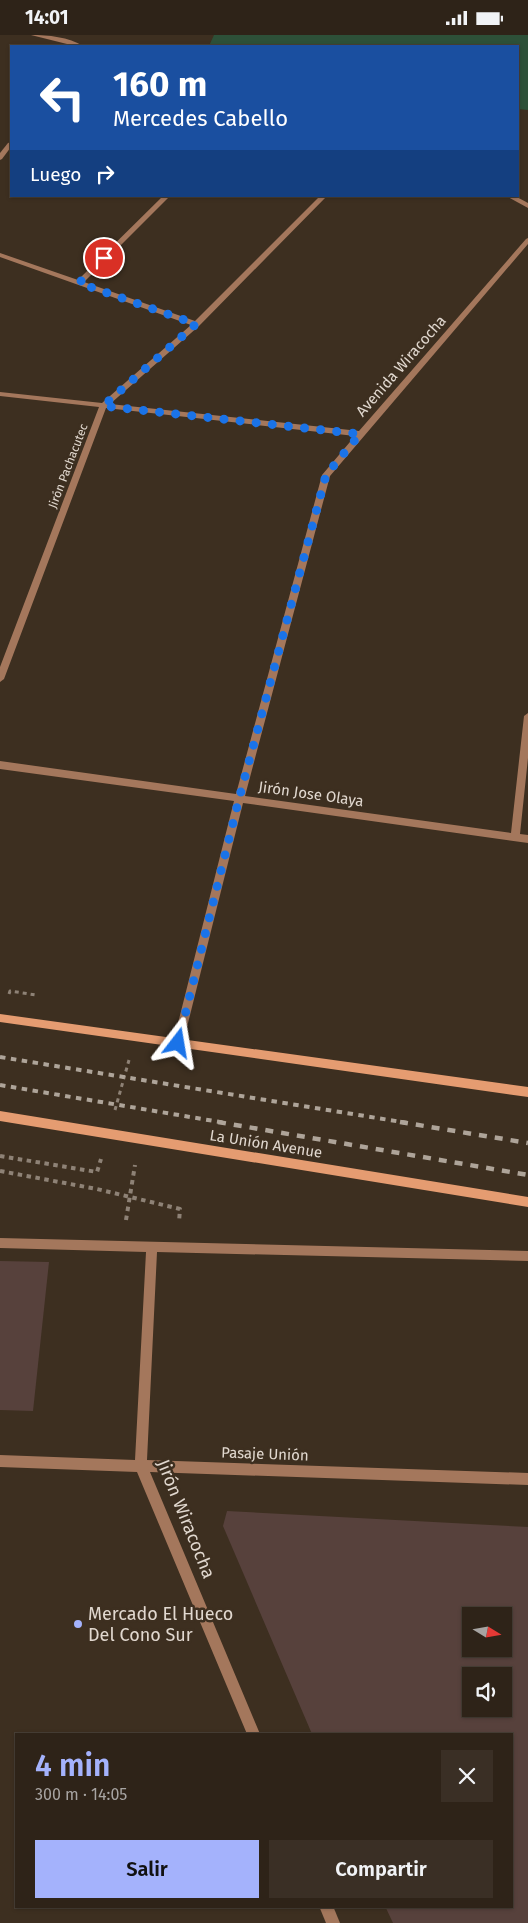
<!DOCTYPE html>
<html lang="es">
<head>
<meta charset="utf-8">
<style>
	body { margin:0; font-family:"Fira Sans",sans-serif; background:#3a2f25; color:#f1f3f6; height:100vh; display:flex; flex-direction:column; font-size:19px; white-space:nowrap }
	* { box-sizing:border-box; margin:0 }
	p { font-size:16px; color:#a7a4a2 }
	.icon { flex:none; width:28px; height:28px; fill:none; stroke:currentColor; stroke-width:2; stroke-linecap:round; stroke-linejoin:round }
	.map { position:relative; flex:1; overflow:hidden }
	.sheet { position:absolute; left:15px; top:1698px; width:498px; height:175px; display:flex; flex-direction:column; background:#2e2318; border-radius:0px; box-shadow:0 1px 4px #0004,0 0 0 1px #494037 }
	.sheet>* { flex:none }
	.hud { position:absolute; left:10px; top:10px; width:509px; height:152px; border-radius:0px; box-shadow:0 1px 4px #0004,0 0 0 1px #494037; background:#1a4fa0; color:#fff; overflow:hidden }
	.needle { width:32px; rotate:101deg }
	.controls { position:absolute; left:462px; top:1572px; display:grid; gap:10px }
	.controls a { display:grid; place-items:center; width:50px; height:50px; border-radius:0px; background:#2e2318; box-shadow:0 1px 4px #0004,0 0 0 1px #494037; font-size:25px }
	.pin { position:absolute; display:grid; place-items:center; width:42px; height:42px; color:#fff; margin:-21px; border:2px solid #fff; border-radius:50%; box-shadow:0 1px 5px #0007 }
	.me { position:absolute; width:55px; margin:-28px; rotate:14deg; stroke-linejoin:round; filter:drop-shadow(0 0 4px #0008) }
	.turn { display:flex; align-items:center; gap:18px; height:105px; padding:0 20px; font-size:22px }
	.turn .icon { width:65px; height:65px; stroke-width:2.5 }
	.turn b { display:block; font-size:35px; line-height:42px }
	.then { display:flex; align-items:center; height:48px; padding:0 20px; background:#0003; gap:10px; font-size:19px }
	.round { display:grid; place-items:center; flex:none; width:52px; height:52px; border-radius:0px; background:#3a2f25 }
	.headline { display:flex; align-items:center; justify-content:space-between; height:85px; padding:0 20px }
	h1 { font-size:30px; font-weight:600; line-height:38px; color:#a4b2fc }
	.button { display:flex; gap:10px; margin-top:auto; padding:10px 20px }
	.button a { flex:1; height:58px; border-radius:0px; background:#a4b2fc; color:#111; font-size:20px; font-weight:600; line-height:58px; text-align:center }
	.button a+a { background:#3a2f25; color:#f1f3f6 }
	.status { display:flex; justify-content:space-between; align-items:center; height:35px; padding:0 25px; background:#2e2318; direction:ltr }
	.status svg { height:14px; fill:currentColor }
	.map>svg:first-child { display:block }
	.green { fill:#2d5038 }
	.building { fill:#57413c; fill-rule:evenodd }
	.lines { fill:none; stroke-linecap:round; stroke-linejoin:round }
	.path-far1 { stroke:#8e8276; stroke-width:3; stroke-dasharray:4 4; stroke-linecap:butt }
	.path { stroke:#8e8276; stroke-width:4; stroke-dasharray:4.5 4.5; stroke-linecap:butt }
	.street { fill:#a4775c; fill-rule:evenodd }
	.secondary { fill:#e59c71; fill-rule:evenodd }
	.rail-far1 { stroke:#aea499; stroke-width:4; stroke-dasharray:5.5 5.5; stroke-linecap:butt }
	.rail { stroke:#aea499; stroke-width:4.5; stroke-dasharray:8 8; stroke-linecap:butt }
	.route { stroke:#1a73e8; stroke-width:9; stroke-dasharray:0 16.2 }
	.poi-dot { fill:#a4b2fc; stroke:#3d2f20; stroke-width:2 }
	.labels { text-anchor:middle; stroke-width:5; stroke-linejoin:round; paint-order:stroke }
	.far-street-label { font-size:12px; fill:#e1d8cf; stroke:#3d2f20 }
	.street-label { font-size:15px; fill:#e1d8cf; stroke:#3d2f20 }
	.near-street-label { font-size:18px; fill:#e1d8cf; stroke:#3d2f20 }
	.near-poi-label { font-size:18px; fill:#e1d8cf; stroke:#3d2f20; text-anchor:start }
</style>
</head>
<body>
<div class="status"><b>14:01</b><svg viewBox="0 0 49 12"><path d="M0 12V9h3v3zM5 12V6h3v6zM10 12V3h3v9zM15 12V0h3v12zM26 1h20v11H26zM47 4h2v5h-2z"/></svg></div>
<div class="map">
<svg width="528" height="1888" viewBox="0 0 528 1888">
	<rect width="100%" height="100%" fill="#3d2f20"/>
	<!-- green -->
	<path class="green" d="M214,0h314v75l-10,-1v-63h-309z"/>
	<!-- building -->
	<g class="building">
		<path d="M0,1226l49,1 -16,149 -33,-1z"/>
		<path d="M227,1476l301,16v396h-135l-8,-17h126v-172h-199l-89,-208zM471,1581h33v33h-33zM471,1641h33v33h-33z"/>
	</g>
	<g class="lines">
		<!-- path-far1 -->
		<g class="path-far1">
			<path d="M9,959l1,-3 26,4"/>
			<path d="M115,1075l14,-50"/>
		</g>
		<!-- path -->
		<g class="path">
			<path d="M0,1121l97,16 4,-13"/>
			<path d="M0,1136l97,18 83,20 -1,13"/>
			<path d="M126,1185l9,-55"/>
		</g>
		<!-- street -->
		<g class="street">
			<path d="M31,0c17,0 38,2 52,11h-8z"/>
			<path d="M11,107v5l-9,12 -2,1v-7l8,-10z"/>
			<path d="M163,161h7l-86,86 111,39 125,-125h7l-128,130 -89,78 249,27 167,-192 2,-1v6l-198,232 -85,320 266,37 13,-117 4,-3v45l-8,76 8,1v8l-285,-40 -60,240 -1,3 -4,1 -4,-1 -1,-3 61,-242 -234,-32v-8l236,33 86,-319 33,-39 -249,-28 -102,271 -4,3v-15l99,-260 -99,-11v-4l102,11 89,-78 -191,-68v-4l78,27z"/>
			<path d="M506,161h9l13,7v5z"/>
			<path d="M0,1203l528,13v10l-371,-9 -10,208 381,13v12l-378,-13 110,262h-13l-110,-262 -137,-5v-12l135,5 11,-208 -146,-4z"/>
			<path d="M319,1871h14l7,17h-14z"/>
		</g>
		<!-- secondary -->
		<g class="secondary">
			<path d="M0,979l528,73v10l-528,-75z"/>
			<path d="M0,1076l528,86v10l-528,-86z"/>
		</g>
		<!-- rail-far1 -->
		<g class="rail-far1">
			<path d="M0,1022l408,66"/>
			<path d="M0,1050l226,38"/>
		</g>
		<!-- rail -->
		<g class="rail">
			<path d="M218,1087l310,53"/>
			<path d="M400,1087l128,21"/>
		</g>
	</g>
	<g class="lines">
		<!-- route -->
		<path class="route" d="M104,223l-25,25 117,41 -93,82 257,28 -34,41 -87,324 -61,244"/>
	</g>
	<!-- markers -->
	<circle class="poi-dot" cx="78" cy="1589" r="5"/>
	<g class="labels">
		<!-- far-street labels -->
		<g class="far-street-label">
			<text transform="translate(68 431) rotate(-69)" y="4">Jirón Pachacutec</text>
		</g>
		<!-- street labels -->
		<g class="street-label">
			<text transform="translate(401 331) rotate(-49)" y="5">Avenida Wiracocha</text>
			<text transform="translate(311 759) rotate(8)" y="5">Jirón Jose Olaya</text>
			<text transform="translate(266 1109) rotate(9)" y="5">La Unión Avenue</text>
			<text transform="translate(265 1419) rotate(2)" y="5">Pasaje Unión</text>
		</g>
		<!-- near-street labels -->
		<g class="near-street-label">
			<text transform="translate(186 1484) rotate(68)" y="6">Jirón Wiracocha</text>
		</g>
		<!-- near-poi labels -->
		<g class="near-poi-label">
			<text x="88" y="1585">Mercado El Hueco<tspan x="88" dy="21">Del Cono Sur</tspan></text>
		</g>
	</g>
</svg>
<div class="controls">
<a><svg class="needle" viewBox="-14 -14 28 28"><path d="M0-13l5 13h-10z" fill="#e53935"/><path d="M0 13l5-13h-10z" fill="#a7a4a2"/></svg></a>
<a><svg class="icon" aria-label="sound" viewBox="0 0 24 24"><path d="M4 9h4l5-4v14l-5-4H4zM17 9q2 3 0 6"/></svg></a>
</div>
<div class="pin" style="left:104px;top:223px;background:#d93025"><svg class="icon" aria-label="arrive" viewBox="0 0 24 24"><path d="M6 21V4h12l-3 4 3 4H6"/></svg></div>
<svg class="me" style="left:178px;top:1008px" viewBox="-20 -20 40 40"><path d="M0-17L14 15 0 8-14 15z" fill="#1a73e8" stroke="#fff" stroke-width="4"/></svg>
<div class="hud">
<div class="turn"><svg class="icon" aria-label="left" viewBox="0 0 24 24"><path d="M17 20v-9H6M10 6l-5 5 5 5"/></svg><div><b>160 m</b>Mercedes Cabello</div></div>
<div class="then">Luego<svg class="icon" aria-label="right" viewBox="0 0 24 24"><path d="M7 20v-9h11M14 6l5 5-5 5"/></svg></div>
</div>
<section class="sheet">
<div class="headline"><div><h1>4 min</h1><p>300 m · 14:05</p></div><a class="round"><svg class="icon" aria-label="close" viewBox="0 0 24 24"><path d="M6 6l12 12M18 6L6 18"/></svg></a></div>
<div class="button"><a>Salir</a><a>Compartir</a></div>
</section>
</div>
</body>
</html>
